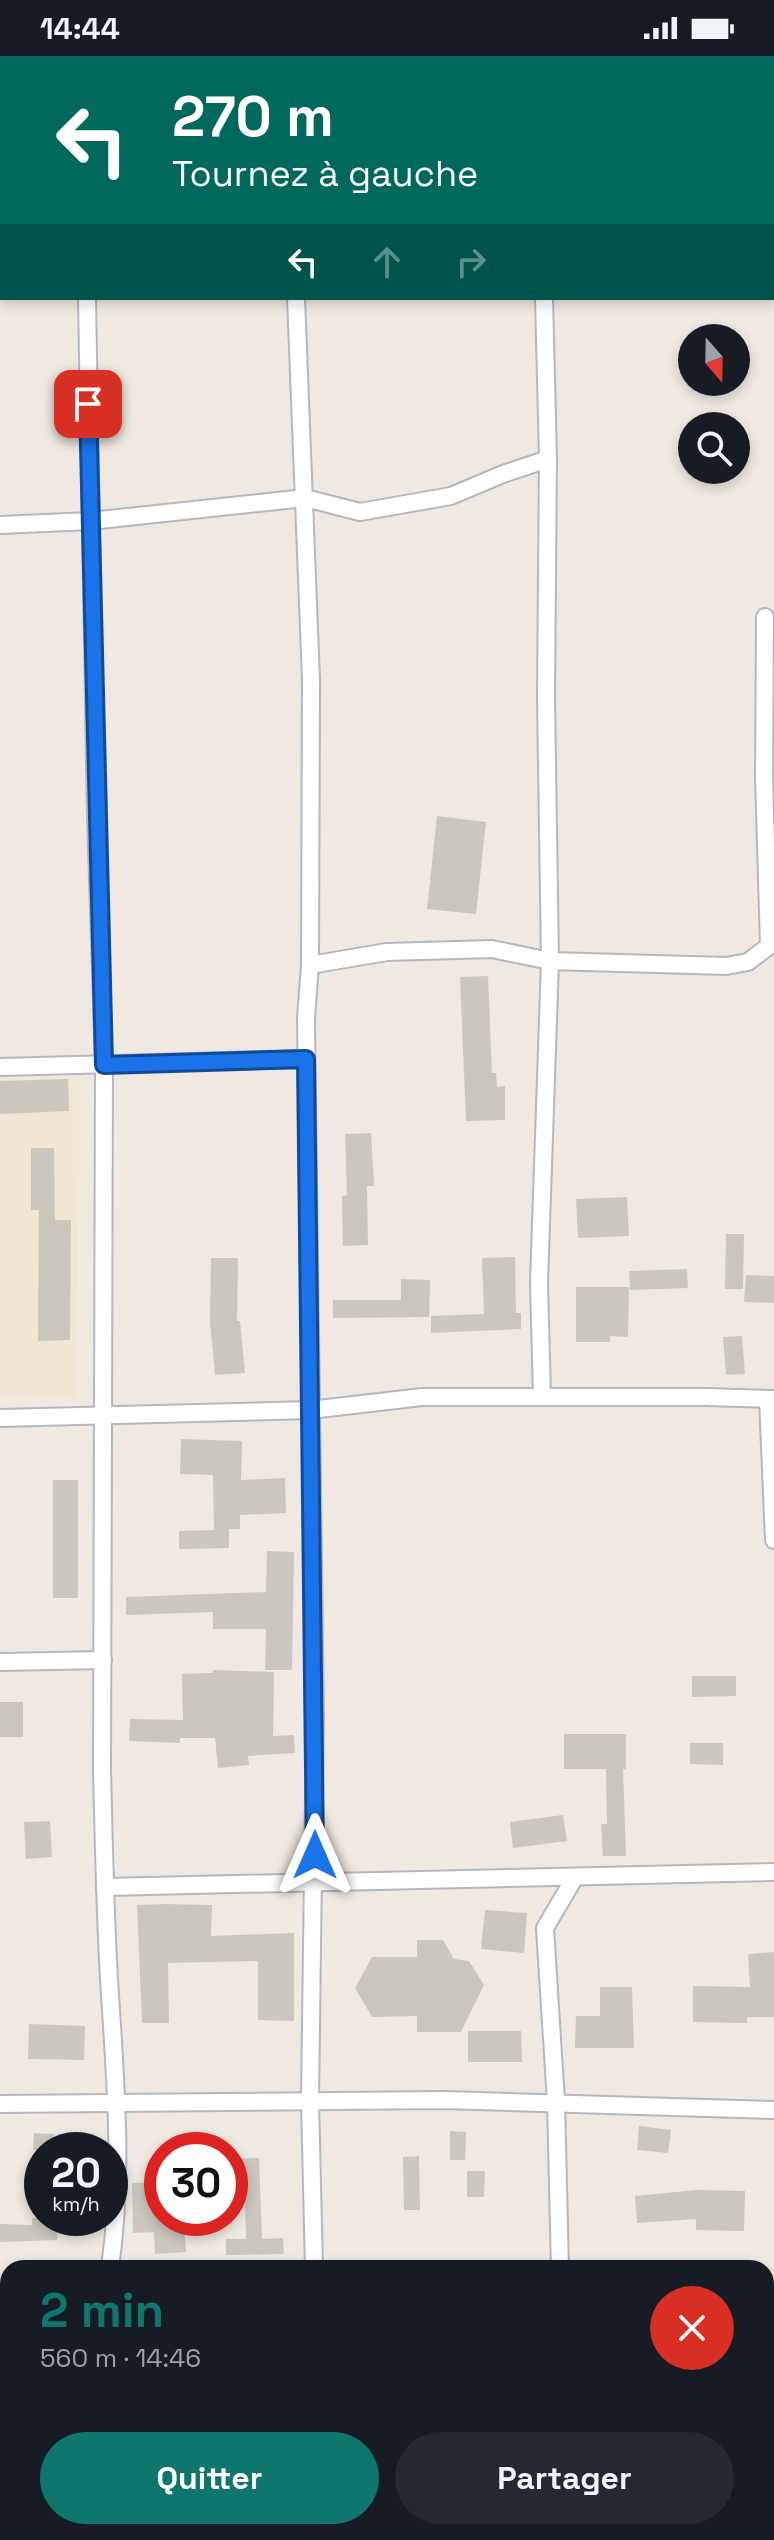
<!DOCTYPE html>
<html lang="fr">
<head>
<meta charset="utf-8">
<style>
	body { margin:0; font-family:"Space Grotesk",sans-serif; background:#242831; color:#f1f3f6; height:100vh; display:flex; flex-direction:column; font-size:30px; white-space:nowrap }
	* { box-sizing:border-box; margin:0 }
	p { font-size:26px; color:#9ea1a6 }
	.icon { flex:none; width:44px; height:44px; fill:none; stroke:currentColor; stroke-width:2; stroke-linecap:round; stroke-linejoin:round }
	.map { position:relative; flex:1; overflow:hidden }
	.drawer { position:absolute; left:0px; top:2204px; width:774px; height:280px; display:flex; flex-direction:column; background:#171b24; border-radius:24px 24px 0 0; box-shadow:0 4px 12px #0003 }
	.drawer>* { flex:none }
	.top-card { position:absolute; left:0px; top:0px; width:774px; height:244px; box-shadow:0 4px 12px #0003; background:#00695c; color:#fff; overflow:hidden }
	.needle { width:52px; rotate:160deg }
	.tools { position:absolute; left:678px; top:268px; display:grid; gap:16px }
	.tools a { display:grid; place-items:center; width:72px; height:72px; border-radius:50%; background:#171b24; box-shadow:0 4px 12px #0003; font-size:40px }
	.speed { position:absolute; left:24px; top:2076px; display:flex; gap:16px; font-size:40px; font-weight:700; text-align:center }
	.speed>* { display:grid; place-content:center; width:104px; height:104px; border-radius:50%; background:#171b24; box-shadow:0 4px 12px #0003; line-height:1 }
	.speed small { font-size:20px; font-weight:400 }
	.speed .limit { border:12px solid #d22; background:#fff; color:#111 }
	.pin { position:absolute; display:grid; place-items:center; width:68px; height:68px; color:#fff; margin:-34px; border-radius:16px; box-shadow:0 4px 12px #0006 }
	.me { position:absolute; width:88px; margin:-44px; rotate:0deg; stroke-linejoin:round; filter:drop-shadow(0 0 6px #0008) }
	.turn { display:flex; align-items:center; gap:28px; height:168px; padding:0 40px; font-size:36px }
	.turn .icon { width:104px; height:104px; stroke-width:2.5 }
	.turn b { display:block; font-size:56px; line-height:68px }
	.lanes { display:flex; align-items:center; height:76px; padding:0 40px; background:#0003; justify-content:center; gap:40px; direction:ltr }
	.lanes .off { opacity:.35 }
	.round { display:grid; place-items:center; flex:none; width:84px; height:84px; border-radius:42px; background:#242831 }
	.overview { display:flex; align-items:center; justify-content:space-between; height:136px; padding:0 40px }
	h1 { font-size:48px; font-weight:700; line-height:60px; color:#0f766e }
	.cta { display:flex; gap:16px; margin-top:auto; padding:16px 40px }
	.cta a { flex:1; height:92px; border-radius:48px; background:#0f766e; color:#fff; font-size:32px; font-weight:700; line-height:92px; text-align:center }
	.cta a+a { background:#242831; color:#f1f3f6 }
	.status { display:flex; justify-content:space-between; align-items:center; height:56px; padding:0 40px; background:#171b24; direction:ltr }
	.status svg { height:22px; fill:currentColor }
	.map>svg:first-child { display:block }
	.education { fill:#f0e6d1 }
	.building { fill:#cbc7bf }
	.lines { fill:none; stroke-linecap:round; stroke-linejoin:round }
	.street-casing { stroke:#b4b7c1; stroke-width:20 }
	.street { stroke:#fff; stroke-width:16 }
	.route-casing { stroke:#114b97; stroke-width:20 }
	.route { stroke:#1a73e8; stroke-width:14 }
</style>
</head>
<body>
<div class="status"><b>14:44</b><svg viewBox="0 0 49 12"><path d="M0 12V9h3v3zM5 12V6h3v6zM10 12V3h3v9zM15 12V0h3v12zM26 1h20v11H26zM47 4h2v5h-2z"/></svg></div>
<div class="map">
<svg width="774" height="2484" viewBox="0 0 774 2484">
	<rect width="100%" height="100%" fill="#efe9e1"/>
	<!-- education -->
	<path class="education" d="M79,1022l-2,320 -77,-1v-317z"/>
	<!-- building -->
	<g class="building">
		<path d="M437,760l49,6 -10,92 -49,-5z"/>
		<path d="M488,920l4,97h4l1,14 8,-1v34l-39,1 -6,-144z"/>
		<path d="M68,1023l1,32 -69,3v-33z"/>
		<path d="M371,1077l3,53h-7l1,59 -25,1 -1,-50 5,-1 -2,-61z"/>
		<path d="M31,1092h23l1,72h16l-1,120 -32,1 1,-131h-8z"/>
		<path d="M627,1141l2,39 -51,2 -2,-39z"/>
		<path d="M726,1178h18l-1,55h-18z"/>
		<path d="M515,1201l1,56h5v16l-90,4v-17l53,-2 -2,-56z"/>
		<path d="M211,1202h27l-1,63h3l5,52 -30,2 -5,-53z"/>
		<path d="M687,1213l1,19 -58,2 -1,-19z"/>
		<path d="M746,1219l28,1v27l-30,-1z"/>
		<path d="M401,1223l29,1 -1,37 -96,1v-18h68z"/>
		<path d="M576,1231h53l-1,50 -18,-1v6h-34z"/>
		<path d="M742,1280l3,38 -19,1 -3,-38z"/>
		<path d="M181,1383l61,2 -1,39 44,-2 1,35 -46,2v14h-11v19l-50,1v-18l35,-1 -1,-55 -33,-1z"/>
		<rect x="53" y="1424" width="25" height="118"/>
		<path d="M267,1495l27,1 -2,118h-27l1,-41h-53v-17l-87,3v-18l140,-5z"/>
		<path d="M213,1614l61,2 -1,64 21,-1 1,18 -47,3 1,9 -31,3 -3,-30h-35v5l-51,-2 1,-22 53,1 -1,-46 31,-1z"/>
		<path d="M692,1620h44v20l-44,1z"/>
		<rect x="0" y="1646" width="23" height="35"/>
		<path d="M564,1678h62v35h-3l3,87h-23l-2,-32h6l-1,-55h-42z"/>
		<path d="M690,1687h33v22l-33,-1z"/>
		<path d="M563,1759l4,26 -54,7 -3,-26z"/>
		<path d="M50,1765l2,36 -26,2 -2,-37z"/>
		<path d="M164,1848l48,1 -1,31 83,-3v88l-36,-1v-59l-90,2 1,60h-27l-5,-118z"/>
		<path d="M485,1854l42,3 -3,40 -43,-4z"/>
		<path d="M417,1884h26l11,19 15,2 15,24 -23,47h-44v-16l-45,1 -17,-29 17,-31h45z"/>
		<path d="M774,1896v65h-27v6l-54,-1v-36l57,1 -2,-33z"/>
		<path d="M600,1931h32l2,61h-59l1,-32h24z"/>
		<path d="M29,1968l56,2 -1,34 -56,-1z"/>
		<path d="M468,1975h53l1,31h-54z"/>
		<path d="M639,2070l32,4 -3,23 -31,-3z"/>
		<path d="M450,2075l16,1 -1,28h-15z"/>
		<path d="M34,2077l20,1v16h-21z"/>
		<path d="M419,2100l1,54h-16l-1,-53z"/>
		<path d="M259,2102l3,81 21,-1 1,16 -58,1v-16h20l-2,-65h-14v-15z"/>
		<path d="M467,2115h18l-1,26h-17z"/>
		<path d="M162,2126v36h22l2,34 -31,2 -1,-22 -21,1 -1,-50z"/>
		<path d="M697,2134l48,1 -1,40 -48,-1v-11l-59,4 -2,-27z"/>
		<path d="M32,2162h25v22l-57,2v-18l32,1z"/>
	</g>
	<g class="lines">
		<defs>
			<g id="street">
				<path d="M94,0v2"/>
				<path d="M542,2v-2"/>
				<path d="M0,18l2,-1"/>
				<path d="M772,19h2"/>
				<path d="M772,230l2,-1"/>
				<path d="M87,242l9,520 8,247 -2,705c2,75 3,150 8,225 6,93 13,180 0,273"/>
				<path d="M296,242l15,382 -1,285 -4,53 9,701 -5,382 4,167"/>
				<path d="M0,469l90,-4 215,-23 55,14 91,-16 52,-22 45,-15"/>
				<path d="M310,909l77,-13 105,-3 58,12 176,5 22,-4 21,-16 -5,-169 1,-160"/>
				<path d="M0,1011l306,-8"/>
				<path d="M542,1340l-3,-113 11,-322 -4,-264 2,-238 -4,-161"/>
				<path d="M768,1343l6,141"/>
				<path d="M0,1362l310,-8 112,-13h284l68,2"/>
				<path d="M0,1606l103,-2"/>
				<path d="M105,1831l669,-15"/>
				<path d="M0,2048l445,-4 329,10"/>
				<path d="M560,2212l-4,-166 -11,-174 30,-51"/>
				<path d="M773,2270l1,36"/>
				<path d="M0,2281h8"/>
				<path d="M128,2476l2,8"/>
				<path d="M314,2484v-8"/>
				<path d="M556,2484v-8"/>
			</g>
		</defs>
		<!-- street casing -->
		<use href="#street" class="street-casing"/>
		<!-- street -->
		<use href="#street" class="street"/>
	</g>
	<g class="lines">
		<defs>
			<path id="route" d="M88,348l16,661 202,-6 9,796"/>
		</defs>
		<!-- route casing -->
		<use href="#route" class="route-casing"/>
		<!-- route -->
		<use href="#route" class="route"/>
	</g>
</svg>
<div class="tools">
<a><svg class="needle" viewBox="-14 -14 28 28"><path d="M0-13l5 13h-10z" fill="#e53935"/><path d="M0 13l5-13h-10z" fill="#9ea1a6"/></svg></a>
<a><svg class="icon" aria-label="search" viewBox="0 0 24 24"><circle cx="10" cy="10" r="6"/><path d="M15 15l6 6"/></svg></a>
</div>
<div class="speed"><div>20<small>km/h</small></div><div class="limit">30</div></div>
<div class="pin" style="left:88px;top:348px;background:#d93025"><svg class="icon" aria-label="arrive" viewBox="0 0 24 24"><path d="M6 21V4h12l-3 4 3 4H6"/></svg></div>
<svg class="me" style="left:315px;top:1799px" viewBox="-20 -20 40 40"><path d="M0-17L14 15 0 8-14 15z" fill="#1a73e8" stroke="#fff" stroke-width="4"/></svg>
<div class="top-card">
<div class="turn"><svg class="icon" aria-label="left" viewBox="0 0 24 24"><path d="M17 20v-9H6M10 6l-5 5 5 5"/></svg><div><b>270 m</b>Tournez à gauche</div></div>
<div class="lanes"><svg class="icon" aria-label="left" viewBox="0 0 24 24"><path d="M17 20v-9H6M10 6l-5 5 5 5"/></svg><svg class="icon off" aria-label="ahead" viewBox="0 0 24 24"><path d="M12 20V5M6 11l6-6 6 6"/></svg><svg class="icon off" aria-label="right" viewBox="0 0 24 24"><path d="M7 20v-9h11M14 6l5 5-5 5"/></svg></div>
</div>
<section class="drawer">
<div class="overview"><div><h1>2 min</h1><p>560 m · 14:46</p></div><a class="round" style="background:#d93025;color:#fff"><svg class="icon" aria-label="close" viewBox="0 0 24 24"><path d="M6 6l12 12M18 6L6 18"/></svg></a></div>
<div class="cta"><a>Quitter</a><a>Partager</a></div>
</section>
</div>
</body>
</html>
